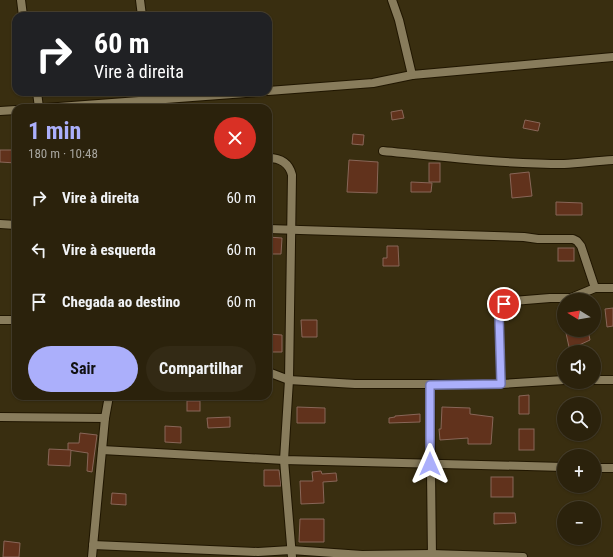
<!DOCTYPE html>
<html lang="pt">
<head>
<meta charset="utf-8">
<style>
	body { margin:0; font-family:"Roboto Condensed",sans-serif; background:#332a15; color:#f1f3f6; height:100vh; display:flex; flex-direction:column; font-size:15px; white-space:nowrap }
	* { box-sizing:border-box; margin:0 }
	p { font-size:13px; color:#a6a49d }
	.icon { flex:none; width:22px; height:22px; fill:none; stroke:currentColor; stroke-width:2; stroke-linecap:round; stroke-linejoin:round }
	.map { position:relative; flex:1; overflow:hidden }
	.side { position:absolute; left:12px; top:104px; width:260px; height:296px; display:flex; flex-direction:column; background:#2b220c; border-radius:12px; box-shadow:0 1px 3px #0004,0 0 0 1px #473f2d }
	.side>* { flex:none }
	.guide { position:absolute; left:12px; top:12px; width:260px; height:84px; border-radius:12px; box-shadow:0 1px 3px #0004,0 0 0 1px #473f2d; background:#202124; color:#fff; overflow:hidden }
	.needle { width:26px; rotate:281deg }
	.controls { position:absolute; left:557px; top:293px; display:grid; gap:8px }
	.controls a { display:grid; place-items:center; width:44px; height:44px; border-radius:50%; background:#2b220c; box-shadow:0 1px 3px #0004,0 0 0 1px #473f2d; font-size:20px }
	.pin { position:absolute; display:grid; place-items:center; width:34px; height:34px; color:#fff; margin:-17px; border:2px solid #fff; border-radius:50%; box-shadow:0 1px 4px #0007 }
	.me { position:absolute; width:44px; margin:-22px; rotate:0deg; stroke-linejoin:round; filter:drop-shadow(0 0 3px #0008) }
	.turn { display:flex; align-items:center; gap:14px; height:84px; padding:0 16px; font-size:18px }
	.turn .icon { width:52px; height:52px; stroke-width:2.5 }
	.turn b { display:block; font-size:28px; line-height:34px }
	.round { display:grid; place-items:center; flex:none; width:42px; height:42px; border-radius:21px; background:#332a15 }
	.head { display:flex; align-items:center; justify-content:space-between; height:68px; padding:0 16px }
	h1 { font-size:24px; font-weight:700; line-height:30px; color:#abaffb }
	.primary-button { display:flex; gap:8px; margin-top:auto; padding:8px 16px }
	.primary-button a { flex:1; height:46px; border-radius:24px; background:#abaffb; color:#111; font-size:16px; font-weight:700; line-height:46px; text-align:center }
	.primary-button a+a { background:#332a15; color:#f1f3f6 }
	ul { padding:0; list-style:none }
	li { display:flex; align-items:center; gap:12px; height:52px; padding:0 16px }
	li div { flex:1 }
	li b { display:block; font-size:15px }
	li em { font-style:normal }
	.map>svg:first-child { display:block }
	.building { fill:#61321c; stroke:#886658 }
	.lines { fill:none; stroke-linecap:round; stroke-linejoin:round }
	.minor-casing { stroke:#201600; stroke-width:10 }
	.minor { stroke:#887c5c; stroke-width:8 }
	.route-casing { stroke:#6f72a3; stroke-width:10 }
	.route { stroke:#abaffb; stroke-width:7 }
</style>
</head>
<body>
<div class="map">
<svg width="613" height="557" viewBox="0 0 613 557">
	<rect width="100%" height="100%" fill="#392e10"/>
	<!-- building -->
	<g class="building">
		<path d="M402,110l2,8 -12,2 -1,-8z"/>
		<path d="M525,120l15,3 -2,8 -15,-3z"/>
		<path d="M353,134l11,1 -1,10 -11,-1z"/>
		<path d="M0,150h16v13l-16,-1z"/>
		<path d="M349,160l29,2 -1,31 -30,-1z"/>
		<rect x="429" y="163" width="11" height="19"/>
		<path d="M529,172l3,24 -20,2 -2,-24z"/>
		<path d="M411,182l21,1 -1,9h-20z"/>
		<path d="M556,202l26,1v12h-26z"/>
		<path d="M268,237l14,1 -1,16h-13z"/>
		<path d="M387,246h11l1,20h-16v-8h4z"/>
		<rect x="558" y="248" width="16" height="13"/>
		<path d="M613,308v18l-6,1 -2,-18z"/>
		<path d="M301,320h16v17h-15z"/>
		<path d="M588,330l2,10 -13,6 -8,1 -3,-14z"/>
		<path d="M268,334l14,1v17h-14z"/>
		<path d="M529,395v19h-10v-18z"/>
		<rect x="187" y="401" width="13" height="10"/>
		<path d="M297,407l28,1v15h-28z"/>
		<path d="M442,407l28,1v6l23,3 -2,27h-23v-6l-28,2 -1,-11h2z"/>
		<path d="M420,414v8l-31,1v-5l6,-1v-1z"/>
		<path d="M230,417v10l-22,1 -1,-10z"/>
		<path d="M165,426l16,1v16l-16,-1z"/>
		<rect x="519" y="429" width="15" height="21"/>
		<path d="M80,433l17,2 -5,37 -5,-1 1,-18 -20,-3v-7h11z"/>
		<path d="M49,449l22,1 -1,16 -22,-1z"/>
		<path d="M264,470h15l2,16h-17z"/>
		<path d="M321,471l1,3 14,-1 1,8 -14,1 1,21 -23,1 -1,-23h13l-1,-9z"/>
		<rect x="491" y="477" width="22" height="20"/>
		<path d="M112,493l14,1v11l-15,-1z"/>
		<path d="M494,513h21l1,10 -22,1z"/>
		<path d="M300,519h24v23h-25z"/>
		<path d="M4,541l16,2 -1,14h-16z"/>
	</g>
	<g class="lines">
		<defs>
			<g id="minor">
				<path d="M21,0l2,16"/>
				<path d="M140,0l2,16"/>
				<path d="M392,0l7,20 13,55"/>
				<path d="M268,91l105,-8 39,-8 201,-18"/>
				<path d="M37,92l2,16"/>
				<path d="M45,108l213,-16"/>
				<path d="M0,111l16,-1"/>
				<path d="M383,151c60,6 121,13 181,13 16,-1 33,-3 49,-4"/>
				<path d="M268,158c13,0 21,5 24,17l-3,205 -5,80 8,97"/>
				<path d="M0,224l16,1"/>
				<path d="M268,229l256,8 14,2h35l4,2 4,5 14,42"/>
				<path d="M0,320h16"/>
				<path d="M268,372l21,8 66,4h146l63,-4"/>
				<path d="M594,380h19"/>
				<path d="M501,384l-2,-68 5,-12 9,-3 37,-3h21l24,-10h18"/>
				<path d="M430,385l2,172"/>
				<path d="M0,417l105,1"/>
				<path d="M102,450l182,10 280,7"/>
				<path d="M594,468h19"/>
				<path d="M93,545l165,7 33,-2 71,5 69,-1 92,3"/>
				<path d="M92,557l13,-139 4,-22"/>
			</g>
		</defs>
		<!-- minor casing -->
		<use href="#minor" class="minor-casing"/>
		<!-- minor -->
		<use href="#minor" class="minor"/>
	</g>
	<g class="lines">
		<defs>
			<path id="route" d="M430,464v-79l71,-1 -2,-68 5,-12"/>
		</defs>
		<!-- route casing -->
		<use href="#route" class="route-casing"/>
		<!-- route -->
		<use href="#route" class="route"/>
	</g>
</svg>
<div class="controls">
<a><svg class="needle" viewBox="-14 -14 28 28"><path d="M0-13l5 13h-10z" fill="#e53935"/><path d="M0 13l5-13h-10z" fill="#a6a49d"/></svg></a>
<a><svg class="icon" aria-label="sound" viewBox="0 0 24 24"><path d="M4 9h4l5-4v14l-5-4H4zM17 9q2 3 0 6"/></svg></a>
<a><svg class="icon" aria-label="search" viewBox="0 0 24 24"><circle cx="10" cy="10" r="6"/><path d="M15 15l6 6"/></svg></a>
<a>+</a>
<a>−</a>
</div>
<div class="pin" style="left:504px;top:304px;background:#d93025"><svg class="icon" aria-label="arrive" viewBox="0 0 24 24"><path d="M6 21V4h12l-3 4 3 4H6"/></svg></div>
<svg class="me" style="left:430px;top:464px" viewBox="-20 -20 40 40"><path d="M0-17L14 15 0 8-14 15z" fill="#abaffb" stroke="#fff" stroke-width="4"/></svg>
<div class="guide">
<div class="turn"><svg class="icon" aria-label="right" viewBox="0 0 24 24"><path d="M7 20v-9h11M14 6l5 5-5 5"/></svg><div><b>60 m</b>Vire à direita</div></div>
</div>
<section class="side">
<div class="head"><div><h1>1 min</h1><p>180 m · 10:48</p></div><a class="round" style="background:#d93025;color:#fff"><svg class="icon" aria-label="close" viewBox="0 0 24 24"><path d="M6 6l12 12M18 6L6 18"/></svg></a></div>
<ul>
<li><svg class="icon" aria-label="right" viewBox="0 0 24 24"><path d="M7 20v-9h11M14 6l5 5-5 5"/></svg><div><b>Vire à direita</b></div><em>60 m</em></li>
<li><svg class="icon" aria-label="left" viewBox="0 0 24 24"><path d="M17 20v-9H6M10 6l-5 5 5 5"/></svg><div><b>Vire à esquerda</b></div><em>60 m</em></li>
<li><svg class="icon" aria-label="arrive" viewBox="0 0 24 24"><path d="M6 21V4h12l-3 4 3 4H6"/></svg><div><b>Chegada ao destino</b></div><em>60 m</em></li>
</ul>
<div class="primary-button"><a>Sair</a><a>Compartilhar</a></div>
</section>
</div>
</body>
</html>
